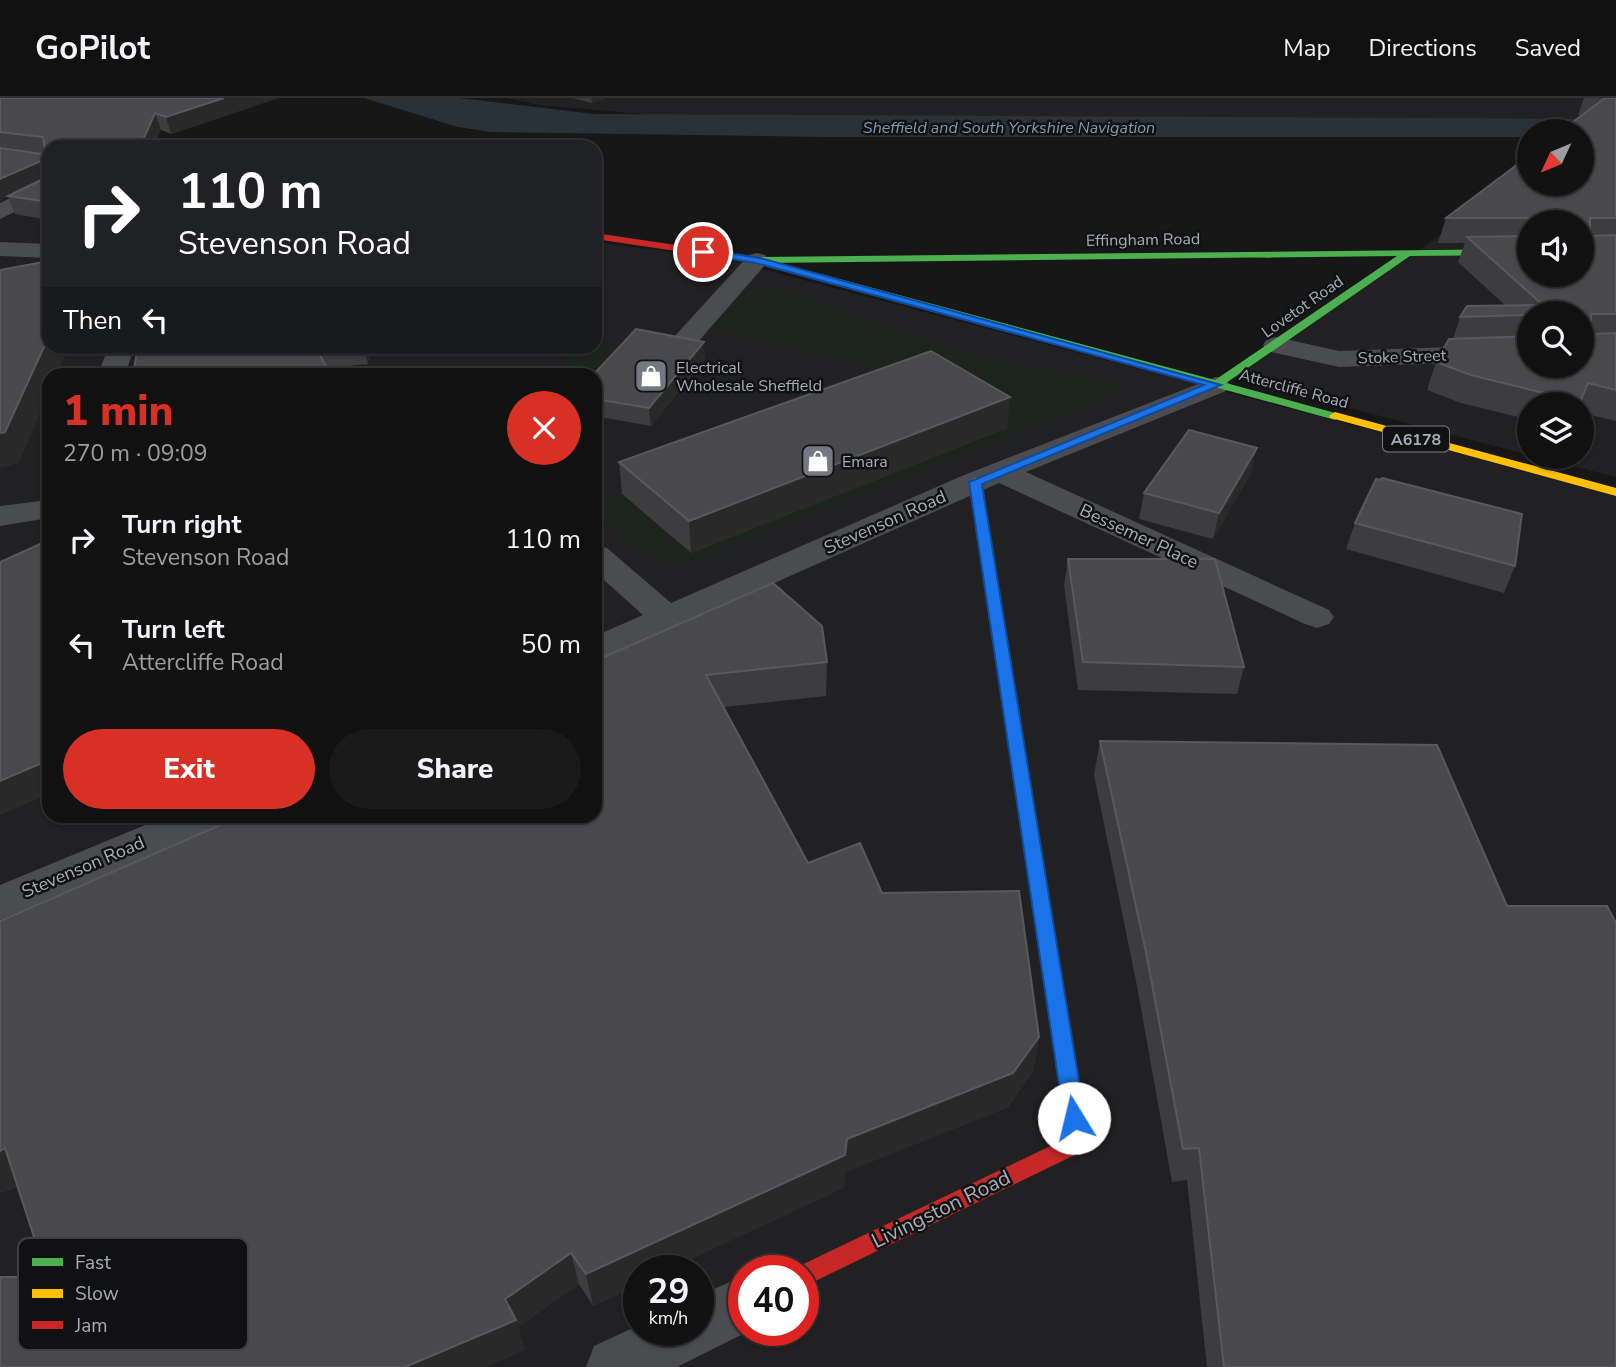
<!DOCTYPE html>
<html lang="en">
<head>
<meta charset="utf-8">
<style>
	body { margin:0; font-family:"Nunito Sans",sans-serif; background:#1a1a1a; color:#f1f3f6; height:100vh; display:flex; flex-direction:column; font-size:26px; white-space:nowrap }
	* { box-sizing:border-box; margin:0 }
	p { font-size:23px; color:#9c9d9f }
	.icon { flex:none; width:38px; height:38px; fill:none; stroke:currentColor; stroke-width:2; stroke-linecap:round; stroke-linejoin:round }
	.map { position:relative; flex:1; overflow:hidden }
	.panel { position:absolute; left:42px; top:270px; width:560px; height:455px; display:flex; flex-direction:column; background:#111; border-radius:21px; box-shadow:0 2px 5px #0004,0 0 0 2px #303131 }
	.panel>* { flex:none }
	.top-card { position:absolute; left:42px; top:42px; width:560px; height:214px; border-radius:21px; box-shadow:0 2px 5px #0004,0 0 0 2px #303131; background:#202124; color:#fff; overflow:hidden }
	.needle { width:46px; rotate:226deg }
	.controls { position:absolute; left:1517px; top:21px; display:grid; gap:14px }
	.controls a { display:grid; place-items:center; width:77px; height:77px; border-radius:50%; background:#111; box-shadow:0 2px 5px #0004,0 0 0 2px #303131; font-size:35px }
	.speed { position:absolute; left:623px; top:1157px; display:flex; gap:14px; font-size:35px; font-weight:700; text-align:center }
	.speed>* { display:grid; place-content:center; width:91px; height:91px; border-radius:50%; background:#111; box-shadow:0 2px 5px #0004,0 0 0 2px #303131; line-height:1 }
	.speed small { font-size:18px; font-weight:400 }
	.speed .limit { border:10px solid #d22; background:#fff; color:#111 }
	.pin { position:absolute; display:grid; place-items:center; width:60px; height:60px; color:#fff; margin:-30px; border:4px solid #fff; border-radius:50%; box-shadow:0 2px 7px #0007 }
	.me { position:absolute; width:77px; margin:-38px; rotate:351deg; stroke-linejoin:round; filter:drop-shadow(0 0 5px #0008) }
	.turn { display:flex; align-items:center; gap:24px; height:147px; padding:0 21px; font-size:32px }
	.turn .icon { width:91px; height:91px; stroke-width:2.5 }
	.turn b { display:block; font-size:49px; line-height:60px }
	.then { display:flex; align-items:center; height:66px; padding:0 21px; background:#0003; gap:14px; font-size:26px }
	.round { display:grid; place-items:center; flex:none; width:74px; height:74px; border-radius:37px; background:#1a1a1a }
	.summary { display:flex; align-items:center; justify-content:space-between; height:119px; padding:0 21px }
	h1 { font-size:42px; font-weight:800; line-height:52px; color:#d93025 }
	.button { display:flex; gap:14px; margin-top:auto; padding:14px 21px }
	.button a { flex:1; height:80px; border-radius:42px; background:#d93025; color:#fff; font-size:28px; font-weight:800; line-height:80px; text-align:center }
	.button a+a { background:#1a1a1a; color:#f1f3f6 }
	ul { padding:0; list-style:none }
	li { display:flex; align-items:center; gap:21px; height:105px; padding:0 21px }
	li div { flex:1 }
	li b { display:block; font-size:26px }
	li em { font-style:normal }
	header { display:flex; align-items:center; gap:42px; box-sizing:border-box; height:98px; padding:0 35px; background:#111; border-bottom:2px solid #303131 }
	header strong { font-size:33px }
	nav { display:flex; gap:38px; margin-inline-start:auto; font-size:24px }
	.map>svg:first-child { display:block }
	.built { fill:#212123; fill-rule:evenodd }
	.green { fill:#1d241e }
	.water { fill:#2a3239 }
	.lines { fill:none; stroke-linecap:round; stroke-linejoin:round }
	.street { fill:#4b4c50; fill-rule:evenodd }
	.fast { fill:#4caf50; fill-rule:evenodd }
	.slow { fill:#ffc107; fill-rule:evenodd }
	.jam { fill:#c62828; fill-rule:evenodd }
	.wall { fill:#3d3d3f; fill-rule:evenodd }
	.shaded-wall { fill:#29292a }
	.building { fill:#49494c; stroke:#58595d; stroke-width:2 }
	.route { fill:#1a73e8; stroke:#114b97; stroke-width:2 }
	.labels { text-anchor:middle; stroke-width:5; stroke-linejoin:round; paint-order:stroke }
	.far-water-label { font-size:16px; font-style:italic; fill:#7f9bb3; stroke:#111113 }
	.far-street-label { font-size:16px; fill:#a8adb8; stroke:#111113 }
	.far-poi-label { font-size:16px; fill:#a8adb8; stroke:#111113; text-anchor:start }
	.shield { fill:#111113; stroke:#7b7e86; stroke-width:2 }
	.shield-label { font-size:16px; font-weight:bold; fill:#a8adb8 }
	.street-label { font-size:18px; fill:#a8adb8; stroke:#111113 }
	.near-street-label { font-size:21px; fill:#a8adb8; stroke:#111113 }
	.key { fill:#111113; stroke:#3e4045; stroke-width:2 }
	.key-label { font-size:19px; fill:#a8adb8 }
</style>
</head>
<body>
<header>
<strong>GoPilot</strong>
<nav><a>Map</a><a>Directions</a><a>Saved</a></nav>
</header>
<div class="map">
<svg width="1616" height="1269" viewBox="0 0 1616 1269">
	<rect width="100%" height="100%" fill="#171717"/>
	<!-- built -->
	<g class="built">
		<path d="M0,0l49,49v199h546v-104l129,17 892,236v872h-1616zM49,276h546v442h-546zM639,1172h59v60h-59zM744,1172h59v60h-59z"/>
		<path d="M505,0h1111v21l-962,-4 -114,-10z"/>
		<path d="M1616,42v337l-78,-20h44v-53h-52l-1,51 -298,-78 180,-121 118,-86 1,14h52zM1530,124h52v53h-52zM1530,215h52v53h-52z"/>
	</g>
	<!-- green -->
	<g class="green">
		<path d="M771,190l20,2 72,29 118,38 118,22 18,7 2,8 -429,167c-45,8 -65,-18 -95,-47v-11l27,-9 69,59 238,-172 -217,-51 34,-38z"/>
		<path d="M595,244l41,6 -41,26h-40l10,-6 4,-21 26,-1z"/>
	</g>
	<!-- water -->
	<path class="water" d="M364,0h95l135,16 1022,5v17l-34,-5h-52l-1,6h-705l-333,-5 -33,-5z"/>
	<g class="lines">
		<!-- street -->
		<g class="street">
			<path d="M49,82v15l-49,24v-16z"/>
			<path d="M0,144l49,2v14l-49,-2z"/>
			<path d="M757,155l8,2 4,5 -4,5 -75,86 -9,2 -9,-2 -4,-6 4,-6 77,-84z"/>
			<path d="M1276,239l63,14 191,-7v16l-191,7 -72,-16 -4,-6 4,-6z"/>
			<path d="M109,248h26l-10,28h-27z"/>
			<path d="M1216,279l10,2 4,6 -4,6 -200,81 303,138 5,7 -5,7 -12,4 -12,-4 -306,-141 -319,142 -85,35v-24l48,-21 -48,-43v-27l12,3 64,55 293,-128z"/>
			<path d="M49,402v18l-49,8v-20z"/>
			<path d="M167,718h59l-6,10 -220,94v-35z"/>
			<path d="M744,1178v54h7l-74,37h-91l8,-21 45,-21v5h59v-34z"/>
		</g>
		<!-- fast -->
		<g class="fast">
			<path d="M1530,151v6l-120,1 -184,127 113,31 2,2 -6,4 -523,-144 9,-2 394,106 182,-124 -640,7 -5,-3 5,-3z"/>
			<path d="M1001,545l7,5 73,452 -3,6 -7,3 -7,-3 -3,-6 -67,-452z"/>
		</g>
		<!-- slow -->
		<g class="slow">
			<path d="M1335,314l281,76v8l-285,-78 -2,-2z"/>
			<path d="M975,380l6,4 27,166 -7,5 -7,-5 -25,-166z"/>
		</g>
		<!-- jam -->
		<g class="jam">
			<path d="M595,135l162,24 65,19 -5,3 -61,-16 -161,-24z"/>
			<path d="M1071,993l7,3 3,6 8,43 -4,7 -282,137v-17h-9l1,-2 272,-130 -6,-38 3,-6z"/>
		</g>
	</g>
	<!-- wall -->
	<g class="wall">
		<path d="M0,0h278l-107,36 -10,-4 -112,17v73l-34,-6 -7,-18 -8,4z"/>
		<path d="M573,0h32l-13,5z"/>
		<path d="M1584,0h32v323l-34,-8v-9h-52v16l-69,-17 -34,-13 9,-28 17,-23 7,-22 45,-12 -47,-43 7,-19h-27l8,-25 137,-103h-5zM1530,124h52l-52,53zM1530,215h52l-52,53z"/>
		<path d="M138,248h251l-1,5 -19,2 -1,11 -41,4z"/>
		<path d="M705,261l-54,67 -56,-10v-42z"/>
		<path d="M1007,330l-316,125 -69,-59 -3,-32z"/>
		<path d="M1251,375l-38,66 -74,-20 5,-26z"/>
		<path d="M1355,425l160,43 -11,27 -158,-44z"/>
		<path d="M1068,461l176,108 -7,27 -159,-4 -14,-105z"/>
		<path d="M595,563l232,1 -1,34 -102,11 84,156 74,30 157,144 -6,34 -25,36 -163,65 -1,16 -205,82v14l-46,22 -14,-22 -61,43 7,23 -478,-73 -29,-91 -18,7v-272z"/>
		<path d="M1100,643l407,165 109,461h-409l-20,-187 -15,2 -35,-196 -43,-211z"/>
	</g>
	<!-- shaded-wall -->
	<g class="shaded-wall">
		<path d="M224,0h54l-107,36 -5,-17z"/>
		<path d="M591,0h14l-13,5z"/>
		<path d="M155,15l6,17 -7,17h-14z"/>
		<path d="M43,62l6,18 -49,22v-21z"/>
		<path d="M49,238v10h20l-12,28h-8v18l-30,71 -19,5v-35z"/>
		<path d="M704,244l1,17 -54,67 -2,-18z"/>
		<path d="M364,248h25l-1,5 -19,2 -1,11z"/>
		<path d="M1010,299l-3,31 -316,125 -2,-32z"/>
		<path d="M1257,350l-6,25 -38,66 6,-26z"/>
		<path d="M49,662v34l-49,21v-34z"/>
		<path d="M1039,939l-6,34 -25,36 -163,65 -1,16 -176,82h-29v14l-46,22 -7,-32 261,-135z"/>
		<path d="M5,1050l24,33 -29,12v-42z"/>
		<path d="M571,1155l8,31 -61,43 7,23 -38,17h-82z"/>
	</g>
	<!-- building -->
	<g class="building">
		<path d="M0,0h224l-58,19 -11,-4 -15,34h-91v55l-41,-6 35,-17v-19l-43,19v-31l42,6 3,-3 -2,-14 -43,-5z"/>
		<path d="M1605,0h11v120h-26v18l26,-1v79h-25v20l25,-1v57l-28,-7 -8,19 -109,-27 -35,-13 13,-23 81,-3v30h52v-53h-52v2l-70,2 7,-11 76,-1 -76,-68 63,-1v39h52v-53h-40v-2l-3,-2h-93l84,-63v29h52v-53h-21z"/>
		<path d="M49,163v75l-44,96 -5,1v-163z"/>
		<path d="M636,231l68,13 -55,66 -54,-9v-25h-1z"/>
		<path d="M138,248h175l8,11 9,17h-197z"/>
		<path d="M931,253l79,46 -321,124 -70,-59z"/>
		<path d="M1189,332l68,18 -38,65 -75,-20z"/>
		<path d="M1382,380l140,36 -7,52 -160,-43 21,-44 4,1z"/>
		<path d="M49,442v220l-49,21v-219z"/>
		<path d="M1068,461h147l29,108 -161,-5z"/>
		<path d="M773,485l49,43 5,36 -121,13 102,188 52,-20 22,50 137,-2 20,146 -26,36 -166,66 -2,16 -259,119 -15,-21 -66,46 11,21 -111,47h-405v-90h47l-42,-129 -5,3v-230l241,-105h354v-155z"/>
		<path d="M1100,643l337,4 70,161h100l9,17v444h-392l-25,-219 -16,1 -37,-197z"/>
	</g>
	<!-- route -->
	<path class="route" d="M703,151l57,9 461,127 -239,99 103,634 -3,6 -8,3 -7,-3 -3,-6 -95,-636 235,-97 -448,-122 -56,-9 -2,-2z"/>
	<!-- icons -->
	<defs>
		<symbol id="shop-square" viewBox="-11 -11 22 22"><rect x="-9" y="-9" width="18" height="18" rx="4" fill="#757880" stroke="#111113"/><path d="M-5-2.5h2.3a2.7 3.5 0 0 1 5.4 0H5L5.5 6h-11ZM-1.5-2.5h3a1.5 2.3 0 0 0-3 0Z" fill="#fff"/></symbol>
	</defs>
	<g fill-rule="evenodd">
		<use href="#shop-square" x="632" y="259" width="38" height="38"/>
		<use href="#shop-square" x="799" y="344" width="38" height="38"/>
	</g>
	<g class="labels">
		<!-- far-water labels -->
		<g class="far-water-label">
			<text x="1009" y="35">Sheffield and South Yorkshire Navigation</text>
		</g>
		<!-- far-street labels -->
		<g class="far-street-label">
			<text transform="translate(1143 141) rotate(-1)" y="6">Effingham Road</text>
			<text transform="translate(1302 208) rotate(-35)" y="6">Lovetot Road</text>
			<text transform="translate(1402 258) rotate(-2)" y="6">Stoke Street</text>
			<text transform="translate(1294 290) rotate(15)" y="6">Attercliffe Road</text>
		</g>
		<!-- far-poi labels -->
		<g class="far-poi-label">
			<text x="676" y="275">Electrical<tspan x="676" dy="18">Wholesale Sheffield</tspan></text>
			<text x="842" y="369">Emara</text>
		</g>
		<!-- shield labels -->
		<rect class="shield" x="1383" y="328.5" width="66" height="25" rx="5"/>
		<g class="shield-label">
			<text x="1416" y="347">A6178</text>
		</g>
		<!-- street labels -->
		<g class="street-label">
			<text transform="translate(885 424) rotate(-24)" y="6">Stevenson Road</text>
			<text transform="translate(1139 438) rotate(25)" y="6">Bessemer Place</text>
			<text transform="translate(83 769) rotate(-23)" y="6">Stevenson Road</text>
		</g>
		<!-- near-street labels -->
		<g class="near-street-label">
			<text transform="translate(941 1111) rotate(-26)" y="7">Livingston Road</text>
		</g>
	</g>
	<!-- legend -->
	<rect x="18" y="1140" width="230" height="112" rx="10" class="key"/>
	<rect x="32" y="1160" width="31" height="8" fill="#4caf50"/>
	<rect x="32" y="1191" width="31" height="9" fill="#ffc107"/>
	<rect x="32" y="1223" width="31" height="8" fill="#c62828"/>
	<g class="key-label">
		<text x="75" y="1171">Fast</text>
		<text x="75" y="1202">Slow</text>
		<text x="75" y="1234">Jam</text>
	</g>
</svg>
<div class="controls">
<a><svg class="needle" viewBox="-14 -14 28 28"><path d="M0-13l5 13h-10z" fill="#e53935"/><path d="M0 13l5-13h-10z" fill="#9c9d9f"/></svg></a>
<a><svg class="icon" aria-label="sound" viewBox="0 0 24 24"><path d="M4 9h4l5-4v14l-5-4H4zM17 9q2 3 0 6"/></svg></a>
<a><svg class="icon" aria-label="search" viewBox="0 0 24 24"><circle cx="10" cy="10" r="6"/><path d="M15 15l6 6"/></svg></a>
<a><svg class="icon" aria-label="layers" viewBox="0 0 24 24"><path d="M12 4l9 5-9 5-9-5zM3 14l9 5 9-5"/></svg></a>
</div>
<div class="speed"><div>29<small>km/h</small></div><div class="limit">40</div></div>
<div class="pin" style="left:703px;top:154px;background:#d93025"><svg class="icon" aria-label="arrive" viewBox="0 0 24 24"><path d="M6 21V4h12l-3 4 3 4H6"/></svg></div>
<svg class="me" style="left:1074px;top:1020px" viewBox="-20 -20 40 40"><circle r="19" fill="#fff"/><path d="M0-13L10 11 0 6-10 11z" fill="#1a73e8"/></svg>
<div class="top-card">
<div class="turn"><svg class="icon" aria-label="right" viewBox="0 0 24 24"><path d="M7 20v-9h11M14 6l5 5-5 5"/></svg><div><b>110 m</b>Stevenson Road</div></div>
<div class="then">Then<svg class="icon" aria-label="left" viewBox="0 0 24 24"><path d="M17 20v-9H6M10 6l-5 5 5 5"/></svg></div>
</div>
<section class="panel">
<div class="summary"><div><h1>1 min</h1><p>270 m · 09:09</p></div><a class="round" style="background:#d93025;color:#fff"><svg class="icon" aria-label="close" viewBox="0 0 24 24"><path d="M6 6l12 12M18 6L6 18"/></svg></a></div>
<ul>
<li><svg class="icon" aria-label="right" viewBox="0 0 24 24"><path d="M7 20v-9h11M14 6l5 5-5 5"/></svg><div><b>Turn right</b><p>Stevenson Road</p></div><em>110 m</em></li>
<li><svg class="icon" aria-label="left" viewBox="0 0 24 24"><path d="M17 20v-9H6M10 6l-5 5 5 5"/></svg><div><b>Turn left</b><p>Attercliffe Road</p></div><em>50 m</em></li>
</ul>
<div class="button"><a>Exit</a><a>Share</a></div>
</section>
</div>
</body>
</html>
